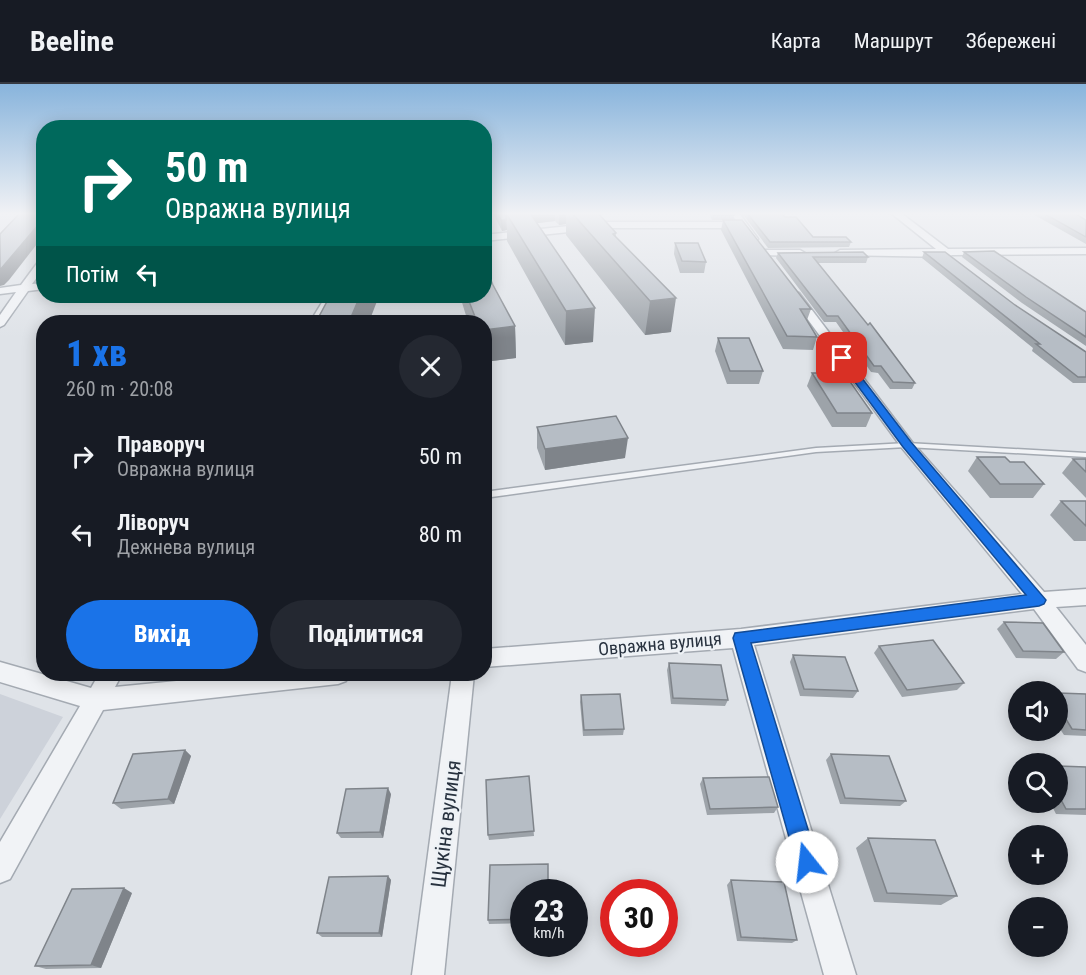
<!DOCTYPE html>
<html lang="uk">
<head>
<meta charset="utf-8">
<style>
	body { margin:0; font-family:"Roboto Condensed",sans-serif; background:#242831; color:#f1f3f6; height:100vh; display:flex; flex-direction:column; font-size:22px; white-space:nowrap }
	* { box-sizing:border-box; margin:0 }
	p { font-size:20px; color:#9ea1a6 }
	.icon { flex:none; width:33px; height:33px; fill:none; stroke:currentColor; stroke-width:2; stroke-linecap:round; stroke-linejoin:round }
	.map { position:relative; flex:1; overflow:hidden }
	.side { position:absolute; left:36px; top:231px; width:456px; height:366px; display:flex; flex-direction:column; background:#171b24; border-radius:24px; box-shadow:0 3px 15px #0003 }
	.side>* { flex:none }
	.hud { position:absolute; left:36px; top:36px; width:456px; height:183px; border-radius:24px; box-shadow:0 3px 15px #0003; background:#00695c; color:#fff; overflow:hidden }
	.controls { position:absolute; left:1008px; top:597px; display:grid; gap:12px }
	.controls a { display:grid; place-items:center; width:60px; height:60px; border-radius:50%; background:#171b24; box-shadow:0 3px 15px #0003; font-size:30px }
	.speed { position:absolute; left:510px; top:795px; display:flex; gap:12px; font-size:30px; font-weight:700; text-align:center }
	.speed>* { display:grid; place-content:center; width:78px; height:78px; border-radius:50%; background:#171b24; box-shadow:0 3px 15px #0003; line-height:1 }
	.speed small { font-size:15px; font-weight:400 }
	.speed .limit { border:9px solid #d22; background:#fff; color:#111 }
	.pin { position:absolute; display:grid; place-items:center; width:51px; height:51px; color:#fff; margin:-26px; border-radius:12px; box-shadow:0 3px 9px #0006 }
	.me { position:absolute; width:66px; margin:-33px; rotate:344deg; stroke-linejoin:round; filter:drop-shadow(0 0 4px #0008) }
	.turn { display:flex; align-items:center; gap:21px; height:126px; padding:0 30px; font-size:27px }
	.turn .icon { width:78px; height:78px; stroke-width:2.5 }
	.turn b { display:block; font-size:42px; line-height:51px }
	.then { display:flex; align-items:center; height:57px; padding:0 30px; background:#0003; gap:12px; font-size:22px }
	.round { display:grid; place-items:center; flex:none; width:63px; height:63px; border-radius:32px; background:#242831 }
	.head { display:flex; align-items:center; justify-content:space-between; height:102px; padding:0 30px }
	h1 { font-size:36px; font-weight:800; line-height:45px; color:#1a73e8 }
	.button { display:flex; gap:12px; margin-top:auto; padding:12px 30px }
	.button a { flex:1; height:69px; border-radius:36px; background:#1a73e8; color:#fff; font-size:24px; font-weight:800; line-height:69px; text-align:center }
	.button a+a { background:#242831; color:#f1f3f6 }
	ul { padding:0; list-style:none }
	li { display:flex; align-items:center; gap:18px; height:78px; padding:0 30px }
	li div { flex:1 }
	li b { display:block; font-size:22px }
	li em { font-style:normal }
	header { display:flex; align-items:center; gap:36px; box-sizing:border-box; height:84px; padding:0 30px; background:#171b24; border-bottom:2px solid #363941 }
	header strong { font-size:28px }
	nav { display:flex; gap:33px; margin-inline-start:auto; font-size:21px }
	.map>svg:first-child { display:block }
	.built { fill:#cdd2da }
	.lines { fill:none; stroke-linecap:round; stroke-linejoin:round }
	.lane-casing { stroke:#a4aab2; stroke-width:3 }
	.street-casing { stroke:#a4aab2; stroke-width:3 }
	.lane { fill:#f1f3f6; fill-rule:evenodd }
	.street { fill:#f1f3f6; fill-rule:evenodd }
	.wall { fill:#9da3a9 }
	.shaded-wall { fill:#7f848a }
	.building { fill:#b6bdc5; stroke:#7f848a; stroke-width:1.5 }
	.route { fill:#1a73e8; stroke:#114b97; stroke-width:1.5 }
	.labels { text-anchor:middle; stroke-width:4.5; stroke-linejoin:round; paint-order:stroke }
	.street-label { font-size:18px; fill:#28323f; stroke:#eef2f6 }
	.near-street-label { font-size:21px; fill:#28323f; stroke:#eef2f6 }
</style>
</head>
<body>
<header>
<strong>Beeline</strong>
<nav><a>Карта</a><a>Маршрут</a><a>Збережені</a></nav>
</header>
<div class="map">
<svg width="1086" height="891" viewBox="0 0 1086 891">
	<rect width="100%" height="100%" fill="#dfe3e8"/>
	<!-- built -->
	<path class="built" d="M0,610l63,23 -63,102z"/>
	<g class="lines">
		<defs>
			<path id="lane" d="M907,359l179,10v4l-179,-10 -91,5 -332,46v-6l332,-44z"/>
			<g id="street">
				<path d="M731,129h8l19,26 -2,2h-6l-9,-13h-135l-122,13v-6l122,-13h131z"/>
				<path d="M891,129h10l47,36 138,-1v6l-134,1 -4,2 -111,-2 -2,-2 5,-3 96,-1z"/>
				<path d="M763,166h37l5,3 -5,3 -40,-1v-4z"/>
				<path d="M44,173v11l-12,16 12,-1v6l-16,2 -24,34 -4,2v-12l16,-23 -16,2v-6l21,-3 20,-27z"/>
				<path d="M795,208l4,1 113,149 132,150 42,-3v16l-30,2 30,38v27l-8,-3 -44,-60 -280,36 102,330h-32l-91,-327 -249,19v-18l257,-20 281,-35 -120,-146 -112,-153z"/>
				<path d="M326,212h10l-16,26h-10z"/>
				<path d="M0,578l91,26 8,-14h23l-7,13 133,-13h101l-3,7 -8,3 -235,26 -93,169 -10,4v-41l80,-136 -80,-24z"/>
				<path d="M452,590h22l-30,301h-32z"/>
			</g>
		</defs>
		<!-- lane casing -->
		<use href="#lane" class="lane-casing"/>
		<!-- street casing -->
		<use href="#street" class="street-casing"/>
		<!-- lane -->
		<use href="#lane" class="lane"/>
		<!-- street -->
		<use href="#street" class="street"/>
	</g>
	<!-- wall -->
	<g class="wall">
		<path d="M493,129h105l18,20v4l55,95 -26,3 -79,-100v-11l-7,1 -4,-4 -18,2 56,119 -28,3 -58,-104v-11l-5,1z"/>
		<path d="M709,129h25v2l-1,5h-21z"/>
		<path d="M742,129h39l32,24 38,5 -2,5 -81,1z"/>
		<path d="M1031,129h43l12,7v24z"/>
		<path d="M1080,129h6v4z"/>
		<path d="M723,136l88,89 -4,11 10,17 -4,13 -30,-1 -62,-119z"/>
		<path d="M675,159l31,19 -2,11h-24l-6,-19z"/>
		<path d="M924,168l91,53 71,47v31h-13l-41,-32 1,-3 -111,-90z"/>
		<path d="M964,168l122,60v34l-64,-43 -60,-46z"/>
		<path d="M778,169l90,4 -2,6h-49l98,120 -3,6h-22l-12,-16 -7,-1 -35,-50h-12l-48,-64z"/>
		<path d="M493,201l22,41 1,32 -32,4v-40h-16l-8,-26h24z"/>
		<path d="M718,254l45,33 -4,13h-32l-12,-33z"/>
		<path d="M812,289l60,40 -6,14h-34l-25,-41z"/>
		<path d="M537,343l88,31 -80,12 -8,-22z"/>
		<path d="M977,373l67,27 -11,14h-43l-22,-27z"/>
		<path d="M1073,375h13v39l-24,-25z"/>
		<path d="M1061,417h25v40h-12l-24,-26z"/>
		<path d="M1004,538l60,30 -8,7 -40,-1 -19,-29z"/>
		<path d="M879,562l85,37 -7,7 -55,7 -28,-44z"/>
		<path d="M793,571l65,36 -5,7 -53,-2 -10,-34z"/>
		<path d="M669,579l59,37 -3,6 -54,-2 -4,-34z"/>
		<path d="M1058,609l28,1v42l-22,-1 -6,-9z"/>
		<path d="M581,611l43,34 -1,6 -40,1 -3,-34z"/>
		<path d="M185,666l6,6 -17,48 -53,5 -8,-6z"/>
		<path d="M831,670l75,47 -6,5 -60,-2 -14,-44z"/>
		<path d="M1058,682l28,1v48l-30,-1 -6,-12h8z"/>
		<path d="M529,692l5,60 -45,4 -1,-5z"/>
		<path d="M703,694l75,29 -4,6 -67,2 -7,-31z"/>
		<path d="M391,710l-8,44h-42l-4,-5z"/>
		<path d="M868,754l89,58 -16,9 -67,-3 -18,-54z"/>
		<path d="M388,792l3,4 -9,57h-60l-5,-4z"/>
		<path d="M731,796l66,60 -5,3 -55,-2 -10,-56z"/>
		<path d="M524,808v31l-35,1 -1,-4z"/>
		<path d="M132,809l-31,75 -55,1 -11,-3z"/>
	</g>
	<!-- shaded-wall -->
	<g class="shaded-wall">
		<rect x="484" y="129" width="4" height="9"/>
		<path d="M532,129h23v8l-33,4 -12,-6z"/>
		<path d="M559,130h7v10l-7,1z"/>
		<path d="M44,134v17l-35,45 -5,5 -4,1v-16z"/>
		<path d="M501,136h5l1,10 -5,1z"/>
		<path d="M360,212h19l-10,26h-20z"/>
		<path d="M676,214l-5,34 -26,3 5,-34z"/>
		<path d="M595,224l-2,34 -28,3 1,-34z"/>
		<path d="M515,242l1,32 -32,4v-32z"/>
		<path d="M628,354l-3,20 -80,12v-21z"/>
		<path d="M185,666l6,6 -17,48 -6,-5z"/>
		<path d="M388,704l3,6 -8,44 -3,-6z"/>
		<path d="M388,792l3,4 -9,57 -3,-4z"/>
		<path d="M124,804l8,5 -31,75 -10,-3z"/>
	</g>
	<!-- building -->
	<g class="building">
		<path d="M20,129h24v5l-44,52v-36z"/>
		<path d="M498,129h8v7h-5z"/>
		<path d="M506,129h24l65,95 -29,3z"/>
		<path d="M572,129h26l18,20 -3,1 63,64 -26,3z"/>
		<path d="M712,129h22v2h-21z"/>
		<path d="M747,129h34l4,4h11l17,20h33l5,5h-81z"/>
		<path d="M1043,129h31l12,7v17z"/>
		<path d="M723,136h19l69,89h-11l17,28 -30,-1z"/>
		<path d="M675,159h23l8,19 -24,-1z"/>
		<path d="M994,167l92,61v25l-60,-40 -62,-45z"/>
		<path d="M863,168l5,5h-55l55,68 2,-2 45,60 -22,-1 -12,-16h-7l-36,-50h-11l-49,-63z"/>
		<path d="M924,168h21l70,53 71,47v25h-8l-42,-33h4z"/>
		<path d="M484,179l9,22 22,41 -31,4v-8h-7l-10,-26h17z"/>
		<path d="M330,212h30l-11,26h-33z"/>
		<path d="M718,254h31l14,33h-33z"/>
		<path d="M812,289h32l28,40h-35z"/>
		<path d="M616,332l12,22 -83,11 -8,-22z"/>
		<path d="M977,373h28l5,5h14l20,22h-44z"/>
		<path d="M1073,375h13v13z"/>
		<path d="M1061,417h25v25z"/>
		<path d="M1004,538l39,1 21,29 -41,-1z"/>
		<path d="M933,556l31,43 -57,7 -28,-44z"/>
		<path d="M793,571l52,2 13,34 -54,-2z"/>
		<path d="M669,579l52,2 7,35 -55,-2z"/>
		<path d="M1058,609l28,1v36l-14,-1 -14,-23z"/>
		<path d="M620,610l4,35 -40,1 -3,-35z"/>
		<path d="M185,666l-17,49 -55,4 20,-49z"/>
		<path d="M831,670l58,2 17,45 -61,-3z"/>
		<path d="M1058,682l28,1v42h-20l-8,-15z"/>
		<path d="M529,692l5,55 -46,4 -2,-55z"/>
		<path d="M769,693l9,30 -68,2 -7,-31z"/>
		<path d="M388,704l-8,44 -43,1 9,-44z"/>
		<path d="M868,754l67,2 22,56 -70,-3z"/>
		<path d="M548,780v28h-24v27l-36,1 2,-55z"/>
		<path d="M388,792l-9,57h-62l12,-56z"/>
		<path d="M731,796l53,2 13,58 -56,-3z"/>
		<path d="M124,804l-33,77 -56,1 37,-77z"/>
	</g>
	<!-- sky -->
	<linearGradient id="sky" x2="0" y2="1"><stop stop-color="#88b4dc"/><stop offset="0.51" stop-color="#f1f2f5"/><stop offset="1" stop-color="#f1f2f5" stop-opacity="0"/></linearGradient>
	<rect width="1086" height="254" fill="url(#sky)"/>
	<!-- route -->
	<path class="route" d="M842,271l3,1 66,86 135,158 -2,4 -5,2 -288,37 67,219 -3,8 -8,3 -8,-3 -3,-8 -63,-224 2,-5 291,-38 -123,-148 -66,-89z"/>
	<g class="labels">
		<!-- street labels -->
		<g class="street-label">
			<text transform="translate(660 560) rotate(-5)" y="6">Овражна вулиця</text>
		</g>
		<!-- near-street labels -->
		<g class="near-street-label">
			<text transform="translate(446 740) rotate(-83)" y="7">Щукіна вулиця</text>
		</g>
	</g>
</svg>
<div class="controls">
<a><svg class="icon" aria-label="sound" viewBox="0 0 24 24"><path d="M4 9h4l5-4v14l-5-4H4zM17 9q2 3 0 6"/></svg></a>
<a><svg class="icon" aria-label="search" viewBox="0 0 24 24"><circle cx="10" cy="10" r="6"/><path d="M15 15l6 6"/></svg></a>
<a>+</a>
<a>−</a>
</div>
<div class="speed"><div>23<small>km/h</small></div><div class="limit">30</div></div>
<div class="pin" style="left:842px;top:274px;background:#d93025"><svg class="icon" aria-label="arrive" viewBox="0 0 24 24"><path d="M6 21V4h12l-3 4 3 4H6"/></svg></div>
<svg class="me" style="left:807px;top:778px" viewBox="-20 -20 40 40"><circle r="19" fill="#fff"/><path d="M0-13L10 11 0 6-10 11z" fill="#1a73e8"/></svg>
<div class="hud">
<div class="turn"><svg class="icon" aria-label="right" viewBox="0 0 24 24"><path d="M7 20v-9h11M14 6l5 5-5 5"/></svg><div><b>50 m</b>Овражна вулиця</div></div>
<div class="then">Потім<svg class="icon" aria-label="left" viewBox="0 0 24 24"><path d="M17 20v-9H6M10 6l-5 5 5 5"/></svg></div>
</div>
<section class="side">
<div class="head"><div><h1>1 хв</h1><p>260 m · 20:08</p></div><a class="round"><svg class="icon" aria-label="close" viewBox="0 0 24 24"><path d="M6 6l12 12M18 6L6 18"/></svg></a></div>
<ul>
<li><svg class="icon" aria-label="right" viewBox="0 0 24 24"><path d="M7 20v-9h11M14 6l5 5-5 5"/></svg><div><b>Праворуч</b><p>Овражна вулиця</p></div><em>50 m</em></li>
<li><svg class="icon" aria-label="left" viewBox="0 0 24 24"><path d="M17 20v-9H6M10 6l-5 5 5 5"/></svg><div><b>Ліворуч</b><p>Дежнева вулиця</p></div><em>80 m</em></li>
</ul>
<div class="button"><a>Вихід</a><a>Поділитися</a></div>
</section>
</div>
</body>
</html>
